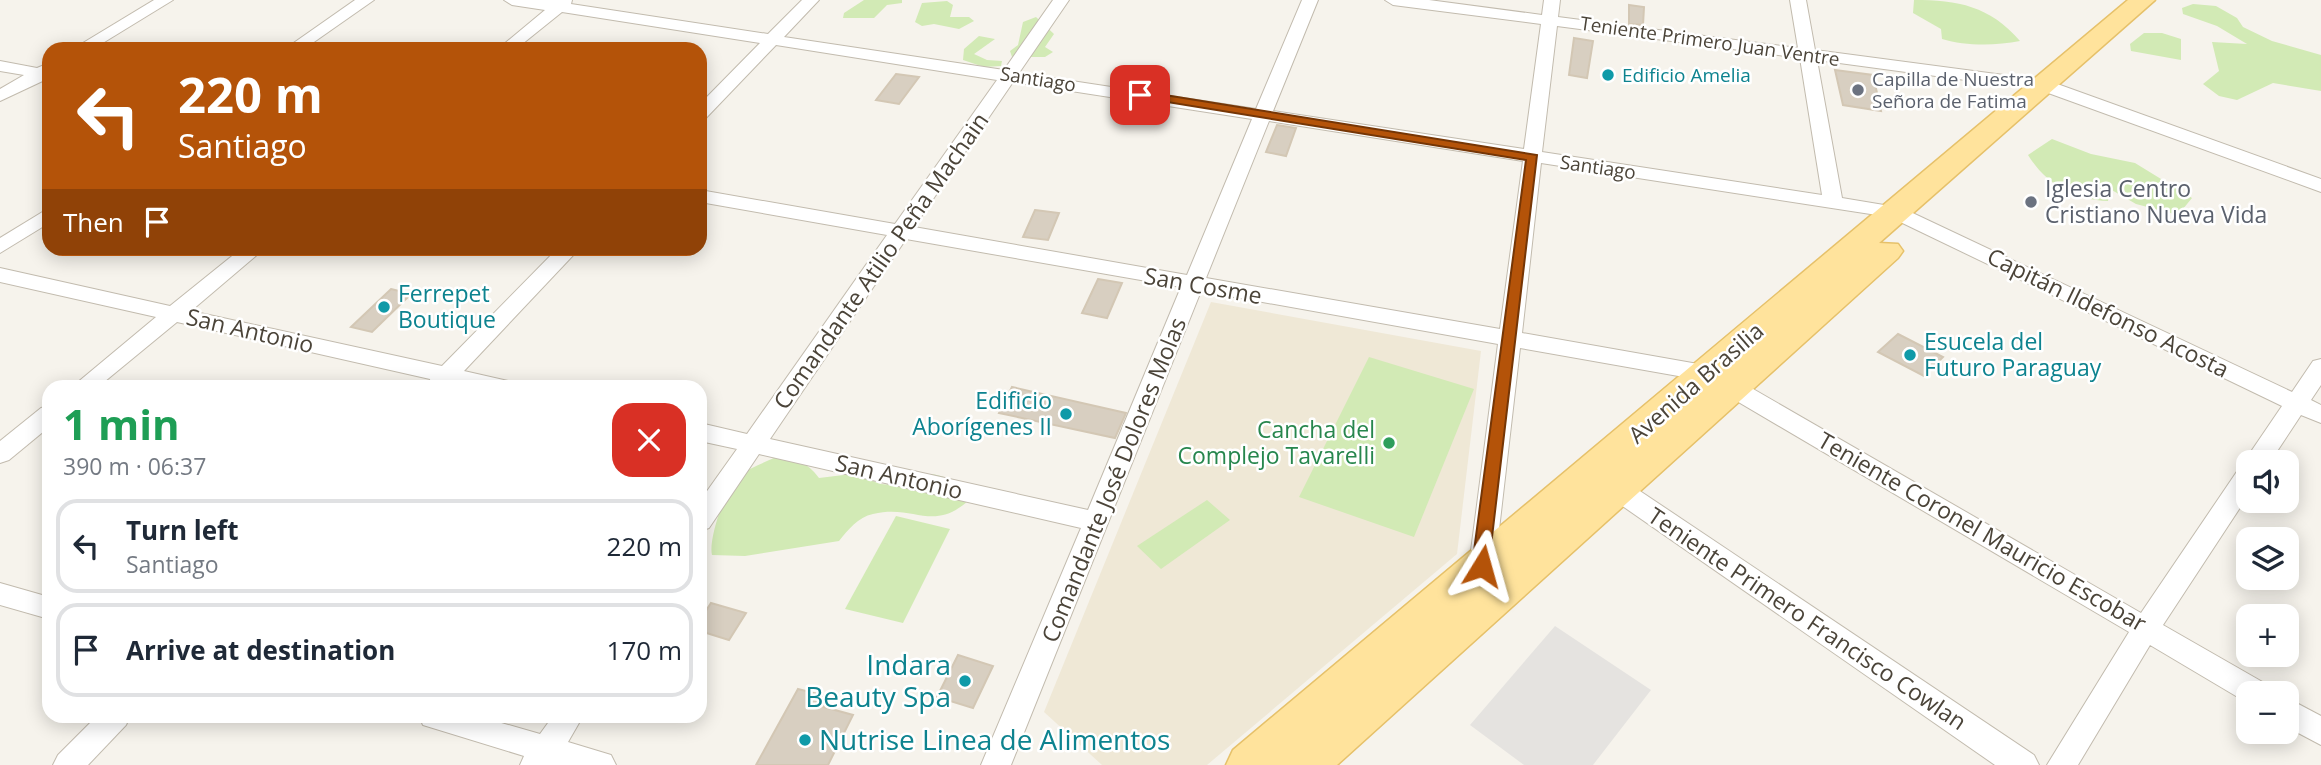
<!DOCTYPE html>
<html lang="en">
<head>
<meta charset="utf-8">
<style>
	body { margin:0; font-family:"Open Sans",sans-serif; background:#f2f2f3; color:#1f2937; height:100vh; display:flex; flex-direction:column; font-size:26px; white-space:nowrap }
	* { box-sizing:border-box; margin:0 }
	p { font-size:23px; color:#747a83 }
	.icon { flex:none; width:38px; height:38px; fill:none; stroke:currentColor; stroke-width:2; stroke-linecap:round; stroke-linejoin:round }
	.map { position:relative; flex:1; overflow:hidden }
	.side { position:absolute; left:42px; top:380px; width:665px; height:343px; display:flex; flex-direction:column; background:#fff; border-radius:21px; box-shadow:0 4px 18px #0003 }
	.side>* { flex:none }
	.banner { position:absolute; left:42px; top:42px; width:665px; height:214px; border-radius:21px; box-shadow:0 4px 18px #0003; background:#b45309; color:#fff; overflow:hidden }
	.controls { position:absolute; left:2236px; top:450px; display:grid; gap:14px }
	.controls a { display:grid; place-items:center; width:63px; height:63px; border-radius:14px; background:#fff; box-shadow:0 4px 18px #0003; font-size:35px }
	.pin { position:absolute; display:grid; place-items:center; width:60px; height:60px; color:#fff; margin:-30px; border-radius:14px; box-shadow:0 4px 10px #0006 }
	.me { position:absolute; width:77px; margin:-38px; rotate:8deg; stroke-linejoin:round; filter:drop-shadow(0 0 5px #0008) }
	.turn { display:flex; align-items:center; gap:24px; height:147px; padding:0 21px; font-size:32px }
	.turn .icon { width:91px; height:91px; stroke-width:2.5 }
	.turn b { display:block; font-size:49px; line-height:60px }
	.then { display:flex; align-items:center; height:66px; padding:0 21px; background:#0003; gap:14px; font-size:26px }
	.round { display:grid; place-items:center; flex:none; width:74px; height:74px; border-radius:21px; background:#f2f2f3 }
	.summary { display:flex; align-items:center; justify-content:space-between; height:119px; padding:0 21px }
	h1 { font-size:42px; font-weight:700; line-height:52px; color:#1e9e55 }
	ul { padding:0; list-style:none }
	li { display:flex; align-items:center; gap:21px; height:94px; margin:0 14px 10px; padding:0 7px; border:4px solid #e0e1e3; border-radius:21px }
	li div { flex:1 }
	li b { display:block; font-size:26px }
	li em { font-style:normal }
	.map>svg:first-child { display:block }
	.education { fill:#efe8d6 }
	.green { fill:#d2eab5 }
	.parking { fill:#e5e3e0 }
	.building { fill:#d8cfc1; stroke:#d3c7b4; stroke-width:2 }
	.lines { fill:none; stroke-linecap:round; stroke-linejoin:round }
	.minor-casing { stroke:#c2bbae; stroke-width:2 }
	.primary-casing { stroke:#e6c16a; stroke-width:3 }
	.minor { fill:#fff; fill-rule:evenodd }
	.primary { fill:#ffe39c; fill-rule:evenodd }
	.route { fill:#b45309; stroke:#753606; stroke-width:2 }
	.culture-dot { fill:#0f9aa8; stroke:#fff; stroke-width:2.5 }
	.worship-dot { fill:#6b7280; stroke:#fff; stroke-width:2.5 }
	.leisure-dot { fill:#2e9e5b; stroke:#fff; stroke-width:2.5 }
	.labels { text-anchor:middle; stroke-width:5; stroke-linejoin:round; paint-order:stroke }
	.far-street-label { font-size:19px; fill:#4b4439; stroke:#fff }
	.far-culture-label { font-size:19px; fill:#0d838f; stroke:#fff; text-anchor:start }
	.far-worship-label { font-size:19px; fill:#5b616d; stroke:#fff; text-anchor:start }
	.worship-label { font-size:23px; fill:#5b616d; stroke:#fff; text-anchor:start }
	.street-label { font-size:23px; fill:#4b4439; stroke:#fff }
	.culture-label { font-size:23px; fill:#0d838f; stroke:#fff; text-anchor:start }
	.leisure-label { font-size:23px; fill:#27864d; stroke:#fff; text-anchor:end }
	.near-culture-label { font-size:28px; fill:#0d838f; stroke:#fff; text-anchor:end }
</style>
</head>
<body>
<div class="map">
<svg width="2321" height="765" viewBox="0 0 2321 765">
	<rect width="100%" height="100%" fill="#f6f3ec"/>
	<!-- education -->
	<path class="education" d="M1211,302l270,49 -24,203 -250,211h-105l-58,-53z"/>
	<!-- green -->
	<g class="green">
		<path d="M864,0h38v3l-15,2 -13,13h-31l1,-5z"/>
		<path d="M1914,0c44,0 76,6 106,41 -25,5 -55,5 -78,-2l-1,-10 -28,-16z"/>
		<path d="M947,1l6,4 -3,12h19l5,4 -15,8 -25,-5 -12,2 -7,-4 7,-19z"/>
		<path d="M2193,4l23,2 21,12 6,9 29,14 49,14v36l-48,-8 -36,17 -18,-4 -16,-12 16,-13 -7,-29 35,2 -30,-18 -34,-12 -1,-6z"/>
		<path d="M1036,17l18,17 -9,13 8,5 -8,5h-33l-2,-6 8,-6 5,-23z"/>
		<path d="M2144,33h18l19,6v21l-50,-9 -1,-7z"/>
		<path d="M979,36l16,3 -21,15 13,6 15,1 -1,5 -17,1 -21,-7 1,-11z"/>
		<path d="M2052,139l39,15 44,9 57,35 -14,17 -42,-11 -26,-15 -2,12c-34,-1 -62,-17 -80,-46z"/>
		<path d="M1369,357l105,32 -60,148 -115,-40z"/>
		<path d="M774,458c20,1 33,3 45,20l41,-5c30,21 30,8 60,2 19,-5 40,9 56,18 -41,44 -59,10 -103,21 -15,3 -25,16 -34,27l-94,15 -33,-1c-4,-16 14,-69 28,-80 10,-7 23,-12 34,-17z"/>
		<path d="M1207,500l23,20 -69,49 -24,-23z"/>
		<path d="M896,516l54,13 -47,94 -58,-14z"/>
	</g>
	<!-- parking -->
	<path class="parking" d="M1555,626l96,64 -58,75h-69l-54,-40z"/>
	<!-- building -->
	<g class="building">
		<path d="M1629,5l15,2 -1,18 -14,-1z"/>
		<path d="M1574,38l19,3 -6,37 -18,-3z"/>
		<path d="M1835,70l38,5 8,36 -38,-6z"/>
		<path d="M896,74l23,3 -20,27 -23,-4z"/>
		<path d="M1277,125l19,3 -10,28 -20,-4z"/>
		<path d="M1035,210l24,3 -11,27 -25,-3z"/>
		<path d="M1098,279l24,4 -15,35 -25,-5z"/>
		<path d="M391,289l20,5 -39,38 -21,-5z"/>
		<path d="M1898,334l45,23 -19,19 -46,-24z"/>
		<path d="M1012,387l114,26 -11,25 -116,-25z"/>
		<path d="M711,603l35,10 -17,27 -29,-9v-11z"/>
		<path d="M958,655l35,11 -20,42 -36,-11z"/>
		<path d="M798,689l31,8 -5,10 29,8 -25,50h-72z"/>
	</g>
	<g class="lines">
		<defs>
			<g id="minor">
				<path d="M154,0h19l-80,49h-20z"/>
				<path d="M355,0h19l-70,49h-19z"/>
				<path d="M504,0h68l-1,4 197,30 34,-34h17l-35,37 220,33 49,-70h16l-50,73 237,36 46,-109h16l-45,111 251,38 17,-125 -148,-19 -8,-5h44l113,15 2,-15h16l-2,17 240,31 -8,-48h16l9,50 234,31 272,98v13l-281,-102 -223,-30 25,138 60,10 390,184 21,-31 8,-2v26l-10,15 10,5v18l-20,-8 -31,47h-21v32l-86,131 103,59 4,9h-21v10l-3,-1 -96,-57 -72,120h-31l82,-133 -428,-252 -181,-32 -25,216 3,5 -4,8c-12,4 -19,1 -25,-11l29,-222 -297,-53 -190,474h-30l100,-237 -322,-74 -50,74 -9,3v-30l37,-52 -37,-8v-18l47,11 140,-199 -187,-33v-12l195,34 102,-144 -221,-35 -70,73 -6,1v-15l60,-61 -198,-31 -46,37h-18l47,-39 -33,-5zM1557,26l243,32 22,137 -280,-43zM1013,82l239,37 -65,156 -273,-48zM1269,121l254,40 -23,168 -294,-51zM1541,163l349,54 392,189 -34,50 -1,9 -7,2 -99,146 -426,-246 -193,-34zM906,239l275,48 -93,223 -318,-71z"/>
				<path d="M0,61l37,7 12,-5v15l-49,23v-12l24,-14 -24,-4z"/>
				<path d="M49,208v15l-49,30v-15z"/>
				<path d="M242,248h23l-74,63 251,55 116,-118h22l-116,123 44,10 3,6 -60,-3 -20,3 -1,-8 -253,-57 -79,65h-26l84,-70 -156,-35v-14l170,38z"/>
				<path d="M49,406v21l-40,33 -9,3v-22l41,-33z"/>
				<path d="M1607,473l9,2 418,280 5,10h-44l-397,-276 -3,-7 3,-7z"/>
				<path d="M0,583l49,14v22l-49,-14z"/>
				<path d="M2287,698l34,18v29l-34,-18z"/>
				<path d="M97,716h33l-4,9 -38,40h-35l5,-10z"/>
				<path d="M419,716h58l63,18 13,-18h30l-15,26 43,13 5,10h-96l4,-9 -101,-31z"/>
			</g>
			<path id="primary" d="M2128,0h27l-276,243 19,1 5,7 -5,7 -561,507h-111l7,-15z"/>
		</defs>
		<!-- minor casing -->
		<use href="#minor" class="minor-casing"/>
		<!-- primary casing -->
		<use href="#primary" class="primary-casing"/>
		<!-- minor -->
		<use href="#minor" class="minor"/>
		<!-- primary -->
		<use href="#primary" class="primary"/>
	</g>
	<!-- route -->
	<path class="route" d="M1140,91l397,64 -49,416h-13l-3,-5 54,-406 -390,-63v-5z"/>
	<!-- markers -->
	<g class="culture-dot">
		<circle cx="1608" cy="75" r="7"/>
		<circle cx="384" cy="307" r="7"/>
		<circle cx="1910" cy="355" r="7"/>
		<circle cx="1066" cy="414" r="7"/>
		<circle cx="965" cy="681" r="7"/>
		<circle cx="805" cy="740" r="7"/>
	</g>
	<g class="worship-dot">
		<circle cx="1858" cy="90" r="7"/>
		<circle cx="2031" cy="202" r="7"/>
	</g>
	<circle class="leisure-dot" cx="1389" cy="443" r="7"/>
	<g class="labels">
		<!-- far-street labels -->
		<g class="far-street-label">
			<text transform="translate(1710 41) rotate(8)" y="7">Teniente Primero Juan Ventre</text>
			<text transform="translate(1038 79) rotate(9)" y="7">Santiago</text>
			<text transform="translate(1598 167) rotate(8)" y="7">Santiago</text>
		</g>
		<!-- far-culture labels -->
		<g class="far-culture-label">
			<text x="1622" y="82">Edificio Amelia</text>
		</g>
		<!-- far-worship labels -->
		<g class="far-worship-label">
			<text x="1872" y="86">Capilla de Nuestra<tspan x="1872" dy="22">Señora de Fatima</tspan></text>
		</g>
		<!-- worship labels -->
		<g class="worship-label">
			<text x="2045" y="197">Iglesia Centro<tspan x="2045" dy="26">Cristiano Nueva Vida</tspan></text>
		</g>
		<!-- street labels -->
		<g class="street-label">
			<text transform="translate(881 261) rotate(-55)" y="8">Comandante Atilio Peña Machain</text>
			<text transform="translate(1203 286) rotate(10)" y="8">San Cosme</text>
			<text transform="translate(2108 313) rotate(26)" y="8">Capitán Ildefonso Acosta</text>
			<text transform="translate(250 331) rotate(13)" y="8">San Antonio</text>
			<text transform="translate(1696 383) rotate(-41)" y="8">Avenida Brasilia</text>
			<text transform="translate(899 477) rotate(13)" y="8">San Antonio</text>
			<text transform="translate(1114 480) rotate(-68)" y="8">Comandante José Dolores Molas</text>
			<text transform="translate(1982 532) rotate(30)" y="8">Teniente Coronel Mauricio Escobar</text>
			<text transform="translate(1807 619) rotate(34)" y="8">Teniente Primero Francisco Cowlan</text>
		</g>
		<!-- culture labels -->
		<g class="culture-label">
			<text x="398" y="302">Ferrepet<tspan x="398" dy="26">Boutique</tspan></text>
			<text x="1924" y="350">Esucela del<tspan x="1924" dy="26">Futuro Paraguay</tspan></text>
			<text x="1052" y="409" text-anchor="end">Edificio<tspan x="1052" dy="26">Aborígenes II</tspan></text>
		</g>
		<!-- leisure labels -->
		<g class="leisure-label">
			<text x="1375" y="438">Cancha del<tspan x="1375" dy="26">Complejo Tavarelli</tspan></text>
		</g>
		<!-- near-culture labels -->
		<g class="near-culture-label">
			<text x="951" y="675">Indara<tspan x="951" dy="32">Beauty Spa</tspan></text>
			<text x="819" y="750" text-anchor="start">Nutrise Linea de Alimentos</text>
		</g>
	</g>
</svg>
<div class="controls">
<a><svg class="icon" aria-label="sound" viewBox="0 0 24 24"><path d="M4 9h4l5-4v14l-5-4H4zM17 9q2 3 0 6"/></svg></a>
<a><svg class="icon" aria-label="layers" viewBox="0 0 24 24"><path d="M12 4l9 5-9 5-9-5zM3 14l9 5 9-5"/></svg></a>
<a>+</a>
<a>−</a>
</div>
<div class="pin" style="left:1140px;top:95px;background:#d93025"><svg class="icon" aria-label="arrive" viewBox="0 0 24 24"><path d="M6 21V4h12l-3 4 3 4H6"/></svg></div>
<svg class="me" style="left:1482px;top:566px" viewBox="-20 -20 40 40"><path d="M0-17L14 15 0 8-14 15z" fill="#b45309" stroke="#fff" stroke-width="4"/></svg>
<div class="banner">
<div class="turn"><svg class="icon" aria-label="left" viewBox="0 0 24 24"><path d="M17 20v-9H6M10 6l-5 5 5 5"/></svg><div><b>220 m</b>Santiago</div></div>
<div class="then">Then<svg class="icon" aria-label="arrive" viewBox="0 0 24 24"><path d="M6 21V4h12l-3 4 3 4H6"/></svg></div>
</div>
<section class="side">
<div class="summary"><div><h1>1 min</h1><p>390 m · 06:37</p></div><a class="round" style="background:#d93025;color:#fff"><svg class="icon" aria-label="close" viewBox="0 0 24 24"><path d="M6 6l12 12M18 6L6 18"/></svg></a></div>
<ul>
<li><svg class="icon" aria-label="left" viewBox="0 0 24 24"><path d="M17 20v-9H6M10 6l-5 5 5 5"/></svg><div><b>Turn left</b><p>Santiago</p></div><em>220 m</em></li>
<li><svg class="icon" aria-label="arrive" viewBox="0 0 24 24"><path d="M6 21V4h12l-3 4 3 4H6"/></svg><div><b>Arrive at destination</b></div><em>170 m</em></li>
</ul>
</section>
</div>
</body>
</html>
